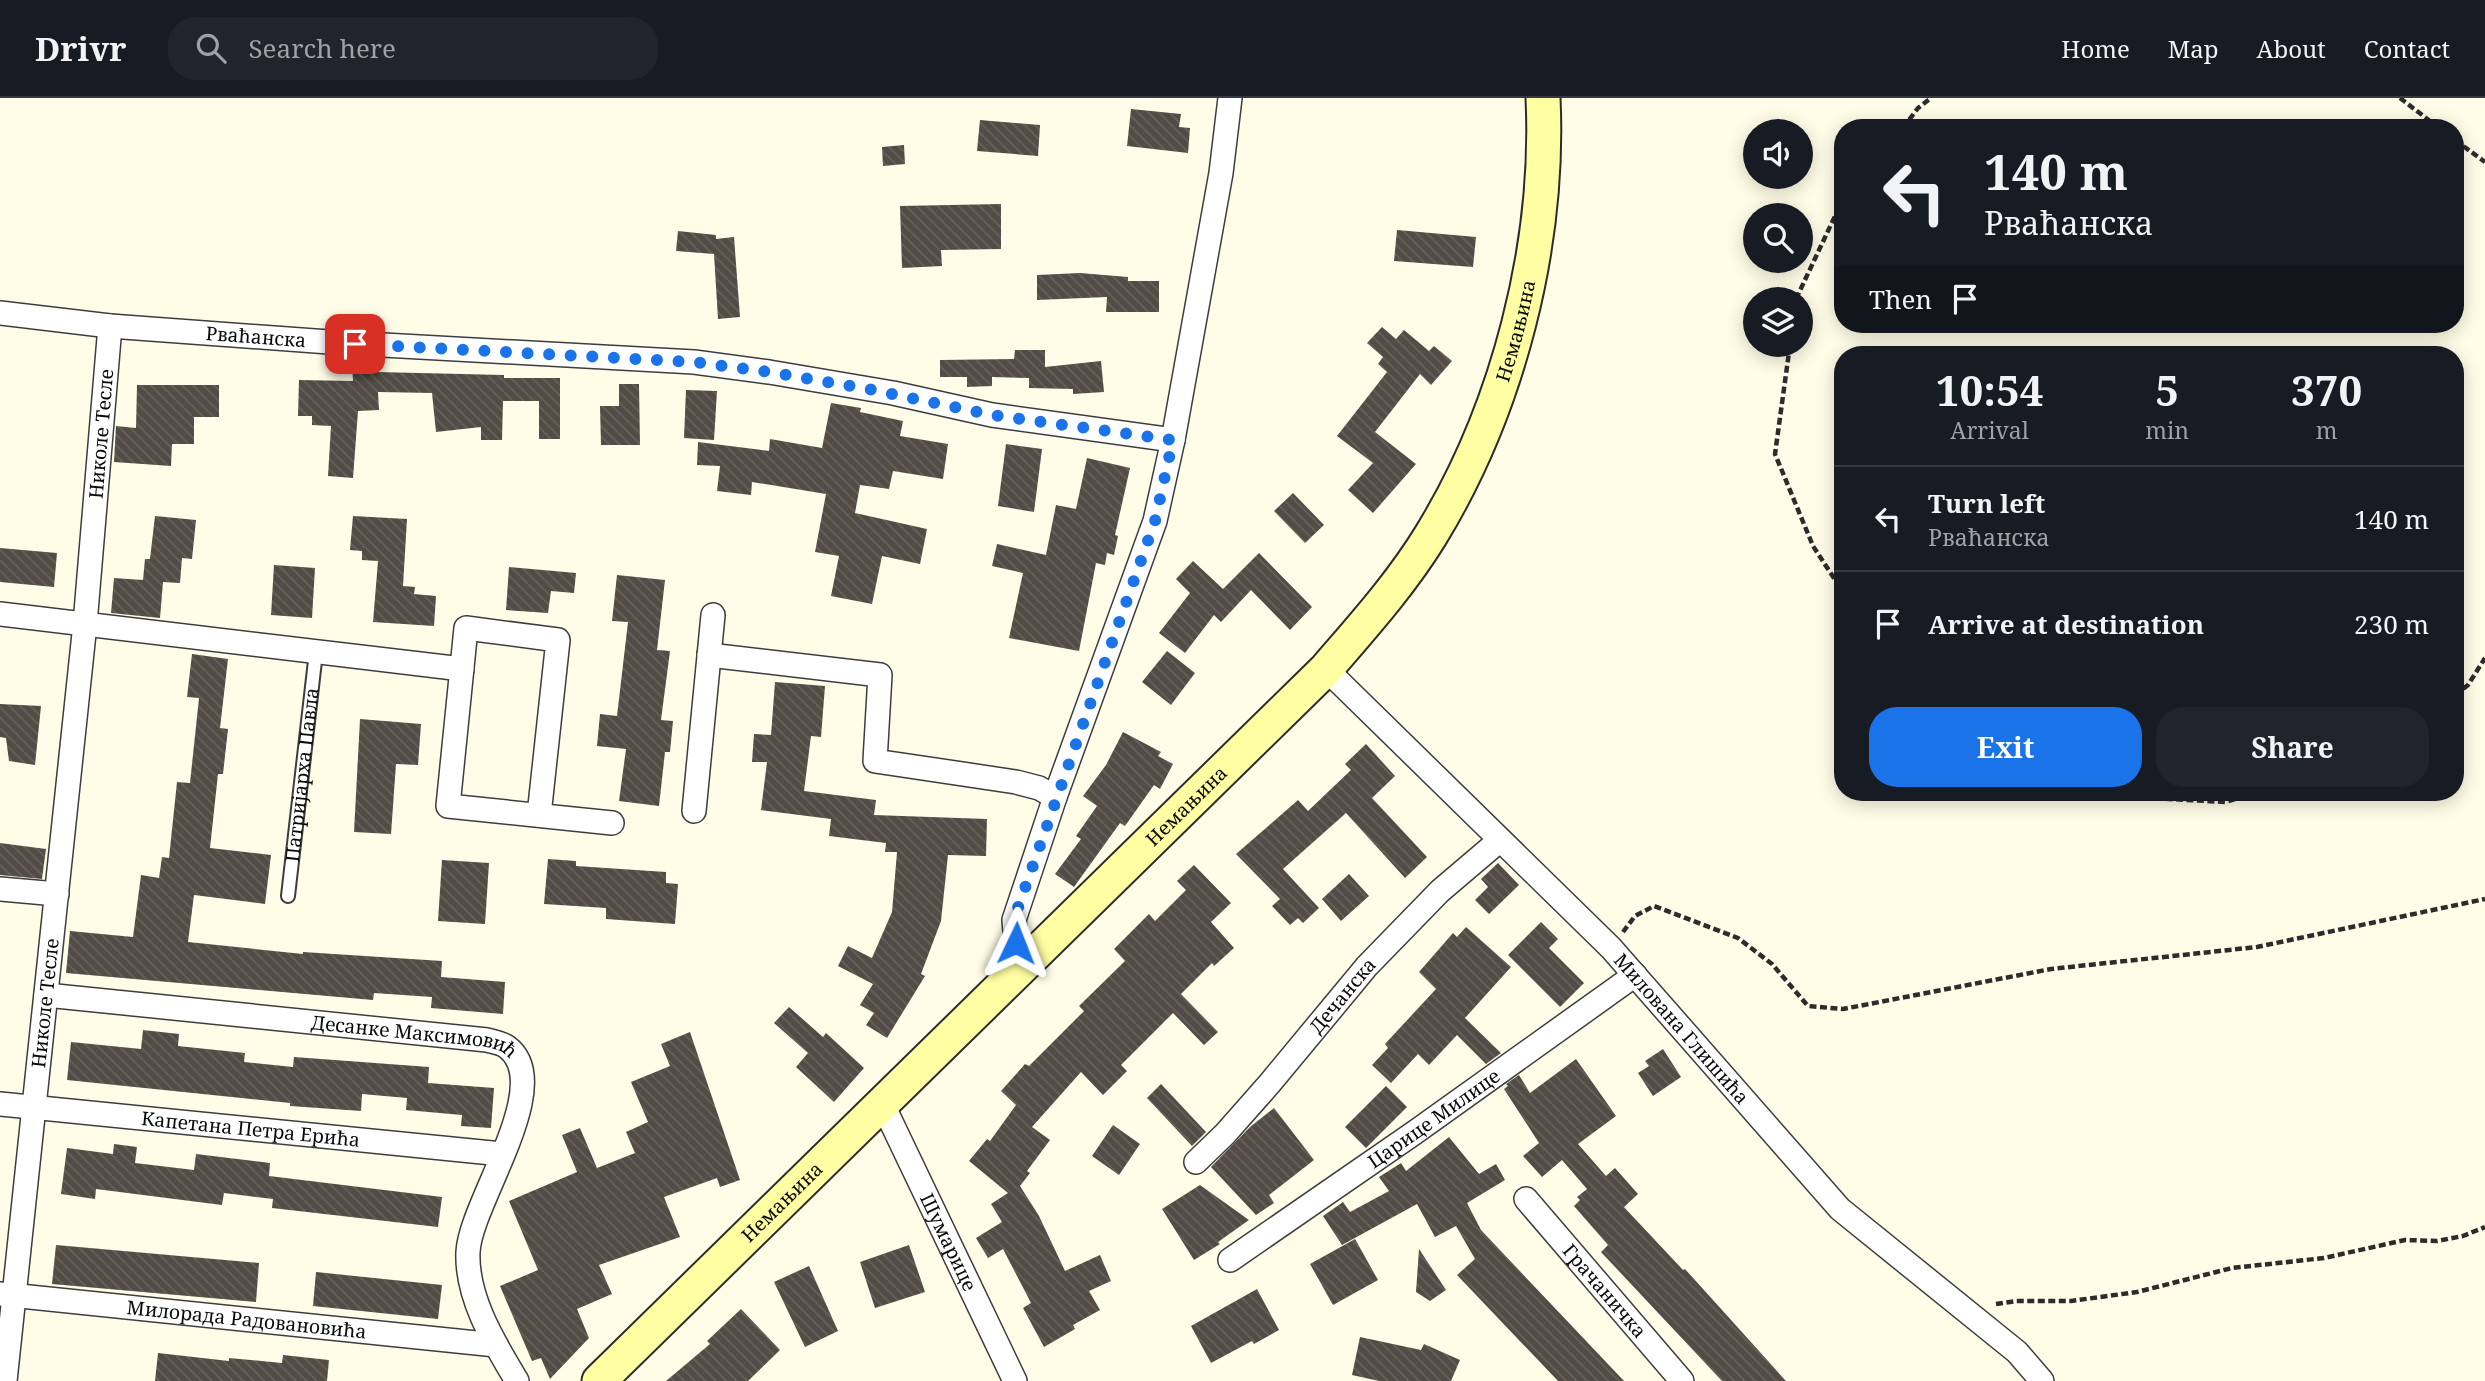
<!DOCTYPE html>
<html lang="en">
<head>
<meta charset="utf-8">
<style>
	body { margin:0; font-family:"Noto Serif",serif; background:#20242c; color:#f1f3f6; height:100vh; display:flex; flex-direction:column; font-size:26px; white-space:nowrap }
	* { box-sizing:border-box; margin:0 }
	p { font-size:23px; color:#9ea1a6 }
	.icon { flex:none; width:38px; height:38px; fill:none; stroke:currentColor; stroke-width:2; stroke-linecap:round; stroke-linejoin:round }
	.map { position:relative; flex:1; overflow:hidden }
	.side { position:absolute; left:1834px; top:248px; width:630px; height:455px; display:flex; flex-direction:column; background:#171b24; border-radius:28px; box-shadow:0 4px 18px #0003 }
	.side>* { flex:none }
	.hud { position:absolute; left:1834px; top:21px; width:630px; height:214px; border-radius:28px; box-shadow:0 4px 18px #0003; background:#171b24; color:#f1f3f6; overflow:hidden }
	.fabs { position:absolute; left:1743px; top:21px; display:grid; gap:14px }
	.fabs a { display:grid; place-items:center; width:70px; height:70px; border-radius:50%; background:#171b24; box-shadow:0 4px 18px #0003; font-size:35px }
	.pin { position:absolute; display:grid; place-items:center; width:60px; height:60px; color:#fff; margin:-30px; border-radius:14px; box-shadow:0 4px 10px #0006 }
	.me { position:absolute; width:77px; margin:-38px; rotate:2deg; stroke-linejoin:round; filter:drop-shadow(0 0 5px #0008) }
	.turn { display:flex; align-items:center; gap:24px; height:147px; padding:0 35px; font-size:32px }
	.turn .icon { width:91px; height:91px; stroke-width:2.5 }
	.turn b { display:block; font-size:49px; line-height:60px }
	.then { display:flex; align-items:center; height:66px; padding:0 35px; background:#0003; gap:14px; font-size:26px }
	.eta { display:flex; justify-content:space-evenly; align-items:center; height:119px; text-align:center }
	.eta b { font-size:42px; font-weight:700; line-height:49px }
	.button { display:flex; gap:14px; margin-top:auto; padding:14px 35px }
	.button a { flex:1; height:80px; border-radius:28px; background:#1a73e8; color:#fff; font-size:28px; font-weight:700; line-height:80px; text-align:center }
	.button a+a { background:#20242c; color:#f1f3f6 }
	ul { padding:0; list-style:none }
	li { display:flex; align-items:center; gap:21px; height:105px; padding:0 35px; border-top:2px solid #363941 }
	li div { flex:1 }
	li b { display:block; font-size:26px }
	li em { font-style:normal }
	header { display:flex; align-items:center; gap:42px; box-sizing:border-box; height:98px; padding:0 35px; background:#171b24; border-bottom:2px solid #363941 }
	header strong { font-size:33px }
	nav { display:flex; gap:38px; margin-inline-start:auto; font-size:24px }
	.search { width:490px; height:63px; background:#20242c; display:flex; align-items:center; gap:18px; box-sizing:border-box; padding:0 24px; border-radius:28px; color:#9ea1a6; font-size:26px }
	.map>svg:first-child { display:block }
	.building { fill:url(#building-back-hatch) }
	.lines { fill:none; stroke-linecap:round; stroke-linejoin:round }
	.lane-casing { stroke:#3d3d3d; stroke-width:16 }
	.street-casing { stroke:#3d3d3d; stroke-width:26 }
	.secondary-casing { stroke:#2c2c2c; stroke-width:37 }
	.path { stroke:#2c2c2c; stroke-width:4.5; stroke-dasharray:7 3.5; stroke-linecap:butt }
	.lane { stroke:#fff; stroke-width:12 }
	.street { stroke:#fff; stroke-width:23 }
	.secondary { stroke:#fffea2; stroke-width:33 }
	.route { stroke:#1a73e8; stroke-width:12; stroke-dasharray:0 21.6 }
	.labels { text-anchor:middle; stroke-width:7; stroke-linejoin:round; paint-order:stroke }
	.street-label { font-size:19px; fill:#0a0a0a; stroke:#fff }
</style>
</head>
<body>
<header>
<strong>Drivr</strong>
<div class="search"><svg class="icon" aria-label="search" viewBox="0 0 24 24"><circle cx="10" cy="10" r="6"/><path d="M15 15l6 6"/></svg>Search here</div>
<nav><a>Home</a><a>Map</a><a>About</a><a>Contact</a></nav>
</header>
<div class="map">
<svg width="2485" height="1283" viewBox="0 0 2485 1283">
	<defs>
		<pattern id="building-back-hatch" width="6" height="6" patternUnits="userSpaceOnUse" patternTransform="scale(1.75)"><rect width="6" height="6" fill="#534c46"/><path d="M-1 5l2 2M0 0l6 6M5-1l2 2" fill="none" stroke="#67615c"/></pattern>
	</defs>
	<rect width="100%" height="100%" fill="#fffde7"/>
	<!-- building -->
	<g class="building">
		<path d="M1131,11l50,5 -2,13 11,1 -2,25 -61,-7z"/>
		<path d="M980,22l60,5 -2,31 -61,-5z"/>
		<path d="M904,47l1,19 -22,2 -1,-19z"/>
		<path d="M1001,106v45l-60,1 1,16 -40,2 -2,-62z"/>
		<path d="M1397,132l79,7 -3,30 -79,-6z"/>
		<path d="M678,133l38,4v4l18,-2 6,80 -22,2 -4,-65 -38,-3z"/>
		<path d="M1080,175l48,4v4h31v31h-53l1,-15 -70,3v-25z"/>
		<path d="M1382,229l14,12 8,-9 25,21 5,-5 18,15 -21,24 -11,-11 -45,58 41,32 -43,49 -25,-23 25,-27 -36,-27 50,-64 -9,-8 5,-7 -16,-14z"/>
		<path d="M1015,252h30v17l56,-6 3,31 -31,2v-5l-44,-1v-10l-37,-1v9l-25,1v-10h-27v-17l74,-1z"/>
		<path d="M377,267v7l127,3v3h56v61h-21v-38h-36l-1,39h-21v-13l-45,5 -4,-39 -54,-1 1,18 -21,1 -5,67 -25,-2 3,-50 -19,-1v-9h-14l1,-36 54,1 -1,-15z"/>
		<path d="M619,286h20l1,61h-39l-1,-39h19z"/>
		<path d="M137,287h82v32h-25v27h-22l-1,22 -57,-4 2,-36 20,2z"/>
		<path d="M686,292l31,1 -3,49 -30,-2z"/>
		<path d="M831,305l30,5 -1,4 43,9 -3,15 48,8 -5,35 -50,-8 -4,18 -29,-4 -5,28 72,16 -7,35 -38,-8 -10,48 -41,-8 8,-40 -24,-4 11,-58 -74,-12 -1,13 -34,-4 3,-25 -23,-1 1,-23 71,9 1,-12 52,9z"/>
		<path d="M1006,346l36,5 -8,63 -36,-6z"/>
		<path d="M1087,360l43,10 -15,67 3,1 -4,19 -7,-2 -2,12 -9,-2 -17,88 -70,-13 14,-65 -31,-7 5,-22 49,11 10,-50 20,4z"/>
		<path d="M1293,395l31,32 -19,18 -31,-32z"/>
		<path d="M155,418l41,4 -4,39 -10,-1 -2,25 -17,-1 -3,36 -49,-5 3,-35 29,2 2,-21h5z"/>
		<path d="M353,418l54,3 -4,67 12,1 -1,7 22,2 -2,30 -61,-4 5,-61 -16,-1v-9l-12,-1z"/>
		<path d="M0,450l57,5 -3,34 -54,-5z"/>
		<path d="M1259,455l53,54 -22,23 -39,-40 -30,32 -7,-7 -29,38 -26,-20 31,-40 -14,-14 17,-18 30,28z"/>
		<path d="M274,467l41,3 -3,50 -41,-3z"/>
		<path d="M509,469l67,6 -2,20 -23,-2 -3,22 -42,-3z"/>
		<path d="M617,477l48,5 -8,70 13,1 -9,69 12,1 -3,31h-5l-6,54 -40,-5 7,-52 -29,-3 3,-32 17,2 11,-94 -16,-1z"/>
		<path d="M1167,553l28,22 -24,32 -29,-23z"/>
		<path d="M192,556l36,5 -8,69 8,1 -5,45h-5l-8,74 61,7 -6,49 -71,-9 -6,47 115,12v-2l139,9 -1,16 64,5 -2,32 -72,-6 1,-11 -58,-4 -1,7 -307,-27 4,-42 63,6 8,-62 18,3 3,-21 7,1 8,-76 13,1 9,-85 -12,-1z"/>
		<path d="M775,584l50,4 -4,51 -10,-1 -7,55 72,9 -2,15 113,4 -1,37 -38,-1 -7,66 -20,53 4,2 -38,62 -21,-13 8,-12 -14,-8 13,-21 -35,-18 10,-20 24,12 20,-46 5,-60h-12l1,-9 -57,-7 2,-17 -70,-9 6,-48h-15l2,-28 17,1z"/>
		<path d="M0,606l41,2 -6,59 -26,-4 -3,-23 -6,-1z"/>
		<path d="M360,621l61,5 -3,41 -22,-1 -5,70 -37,-2z"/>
		<path d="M1123,634l38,20 -3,4 15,8 -13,25 -6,-4 -29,41 -5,-3 -46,64 -19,-13 26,-35 -5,-3 21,-30 -14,-10 23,-31z"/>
		<path d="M1366,646l29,32 -23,22 55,59 -22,21 -59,-65 -63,56 36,39 -16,15 -5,-5 -8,7 -18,-19 8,-7 -44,-45 62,-54 10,11 43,-41 -6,-6z"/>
		<path d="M0,745l46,6 -4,30 -42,-4z"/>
		<path d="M548,761l28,2v5l90,6v11l12,1 -3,40 -69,-5v-11l-62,-4z"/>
		<path d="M442,762l47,3 -4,61 -47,-3z"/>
		<path d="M1498,765l21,22 -30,29 -14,-14 13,-13 -7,-8z"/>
		<path d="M1194,767l37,38 -20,19 23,26 -20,18 -2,-3 -31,31 37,38 -14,13 -31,-32 -52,52 6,6 -24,24 -22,-23 -49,55 18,13 -23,31 3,2 -10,13 19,30 26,55 35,-16 11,26 -22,10 11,19 -27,15 2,4 -31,18 -21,-39 8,-5 -28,-54 -15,9 -12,-20 26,-16 -11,-18 17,-11 -39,-32 18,-22 3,2 26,-36 -15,-14 24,-27 4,2 55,-55 -5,-5 46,-45 -11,-12 35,-35 6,7 31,-31 -9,-9z"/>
		<path d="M1349,776l20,22 -28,25 -19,-22z"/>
		<path d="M1541,824l17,17 -9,9 35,35 -24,24 -52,-52z"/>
		<path d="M1466,829l45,40 -46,51 36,35 -15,11 -29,-29 -28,30 -11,-11 -27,29 -19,-18 16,-17 -3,-4 51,-55 -17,-17 34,-39 4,4z"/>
		<path d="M789,909l34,30 3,-4 38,35 -30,34 -38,-35 12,-14 -34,-30z"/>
		<path d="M143,932l36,4 -1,12 67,7 -1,9 49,5 1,-10 135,10 -1,16 66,5 -3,40 -30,-2 1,-11 -56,-5 1,-12 -45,-4 -1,17 -71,-5v-3l-223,-23 4,-38 70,7z"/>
		<path d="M690,934l50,148 -20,7 -3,-9 -53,19 16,40 -81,28 13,29 -35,15 12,29 -39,41 -9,-21 -9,3 -32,-75 38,-16 -29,-69 68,-29 -15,-37 18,-7 17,40 38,-15 -9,-21 22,-10 -17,-40 39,-16 -9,-22z"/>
		<path d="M1663,951l18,28 -28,19 -15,-23 11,-7 -4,-5z"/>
		<path d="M1576,961l40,57 -38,28 28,32 9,-8 23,26 -14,13 59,63 2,-1 101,112h-64l-121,-129 7,-7 -34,-39 6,-6 -3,-3 10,-8 -25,-29 -20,17 -19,-21 16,-13 -35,-54 4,-3 -2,-2 13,-9 11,18z"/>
		<path d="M1161,986l45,48 -14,14 -45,-48z"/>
		<path d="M1386,988l21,21 -41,41 -21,-21z"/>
		<path d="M1274,1010l40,52 -45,35 5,8 -18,12 -45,-48 39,-40z"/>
		<path d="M1113,1027l27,19 -21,31 -27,-19z"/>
		<path d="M1449,1039l30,37 17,-10 9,16 -38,23 14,27 143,151h-66l-101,-106 18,-16 -19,-33 -21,11 -18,-33 -75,41 -19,-29 20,-14 7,10 39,-21 -10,-14 22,-14 5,8z"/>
		<path d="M114,1046l23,3 -2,16 59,7 2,-16 74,9 -1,13 173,21 -4,30 -166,-19 1,-9 -49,-6 -2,12 -126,-16 -1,10 -34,-5 6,-46 46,6z"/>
		<path d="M1200,1087l49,35 -31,22 2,2 -26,16 -32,-51z"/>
		<path d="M1355,1141l23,41 -45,25 -23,-41z"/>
		<path d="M56,1147l203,18 -3,39 -204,-18z"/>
		<path d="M909,1147l16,47 -50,16 -15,-46z"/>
		<path d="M1419,1151l27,41 -16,11 -14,-9z"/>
		<path d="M809,1168l29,65 -33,16 -31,-65z"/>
		<path d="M316,1174l126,13 -4,34 -125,-13z"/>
		<path d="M1257,1191l22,41 -25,14 -2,-3 -41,22 -20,-37z"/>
		<path d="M741,1211l39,41 -32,31h-82l44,-37 -3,-3z"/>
		<path d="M1360,1239l61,13 3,-6 36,16 -9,21h-72l-27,-6z"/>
		<path d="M158,1255l71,8v-3l53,5 1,-8 46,5 -2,21h-172z"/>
	</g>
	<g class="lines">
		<defs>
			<g id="lane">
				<path id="s1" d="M288,798l28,-244"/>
			</g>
			<g id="street">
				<path id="s2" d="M0,215l110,13 219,16 365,20 75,10 124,21 99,22 181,25"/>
				<path d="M0,516l462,55"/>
				<path d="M709,557l171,20 -5,86 141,21 23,6 16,9"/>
				<path id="s3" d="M1326,571l285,279 229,261 177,143 25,29"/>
				<path d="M694,713l19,-196"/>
				<path d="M539,717l19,-175 -92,-12 -18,178 164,17"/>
				<path d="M0,791l57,5"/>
				<path d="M1026,863l-10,-18 -2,-23 41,-123 100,-276 18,-81 48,-267 9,-75"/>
				<path id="s4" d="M46,897l441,45c7,2 15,3 20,7 50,37 -37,156 -39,205 -2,46 27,92 49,129"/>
				<path id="s5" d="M0,1006l502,50"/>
				<path id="s6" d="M883,1007l132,276"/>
				<path id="s7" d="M1196,1064l29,-28 45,-51 97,-117 73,-75 60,-51"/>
				<path id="s8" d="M1526,1101l156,182"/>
				<path id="s9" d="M1230,1162l184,-127 221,-158"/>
				<path id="s10" d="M0,1196l496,51"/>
				<path id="s11" d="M5,1283l80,-757 25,-298"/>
			</g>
			<g id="secondary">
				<path id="s12" d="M599,1283l727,-712c37,-43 75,-85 105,-134 77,-126 119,-289 112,-437"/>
			</g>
		</defs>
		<!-- lane casing -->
		<use href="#lane" class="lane-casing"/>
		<!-- street casing -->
		<use href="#street" class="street-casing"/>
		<!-- secondary casing -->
		<use href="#secondary" class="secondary-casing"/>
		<!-- path -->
		<g class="path">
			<path d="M2400,0l39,30"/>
			<path d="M1903,30l15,-20 13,-10"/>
			<path d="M2455,42l30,22"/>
			<path d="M1796,201l40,-85 7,-9"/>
			<path d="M1790,247l-15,109 38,92 30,46"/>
			<path d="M2455,597l13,-10 17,-27"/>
			<path d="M2103,695l10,3 112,6 30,-9"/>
			<path d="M1623,834l12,-16 19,-10 84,32 34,26 36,42 35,3 208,-40 206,-22 228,-48"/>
			<path d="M1996,1206l20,-3h55l66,-9 95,-24 92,-10 81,-18 32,1 26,-5 22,-9"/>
		</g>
		<!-- lane -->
		<use href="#lane" class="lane"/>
		<!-- street -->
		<use href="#street" class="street"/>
		<!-- secondary -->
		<use href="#secondary" class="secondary"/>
	</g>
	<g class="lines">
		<!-- route -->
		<path class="route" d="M355,246l339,18 75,10 99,17 124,26 181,25 -18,81 -141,398 2,24"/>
	</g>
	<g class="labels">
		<!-- street labels -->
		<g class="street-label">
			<text dy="7" stroke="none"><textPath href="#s12" startOffset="1410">Немањина</textPath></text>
			<text dy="7" stroke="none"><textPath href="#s2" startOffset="257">Рваћанска</textPath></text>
			<text dy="7" stroke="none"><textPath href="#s11" startOffset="952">Николе Тесле</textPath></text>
			<text dy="7" stroke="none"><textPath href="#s1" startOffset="122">Патријарха Павла</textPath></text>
			<text dy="7" stroke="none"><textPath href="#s12" startOffset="822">Немањина</textPath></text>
			<text dy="7" stroke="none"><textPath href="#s7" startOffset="222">Дечанска</textPath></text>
			<text dy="7" stroke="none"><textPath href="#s11" startOffset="380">Николе Тесле</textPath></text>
			<text dy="7" stroke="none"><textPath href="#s3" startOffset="506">Милована Глишића</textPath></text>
			<text dy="7" stroke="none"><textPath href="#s4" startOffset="371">Десанке Максимовић</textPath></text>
			<text dy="7" stroke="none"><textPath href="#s9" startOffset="248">Царице Милице</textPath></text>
			<text dy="7" stroke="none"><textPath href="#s5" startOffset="252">Капетана Петра Ерића</textPath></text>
			<text dy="7" stroke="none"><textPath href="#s12" startOffset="256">Немањина</textPath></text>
			<text dy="7" stroke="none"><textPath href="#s6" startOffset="152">Шумарице</textPath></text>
			<text dy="7" stroke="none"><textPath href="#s8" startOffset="121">Грачаничка</textPath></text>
			<text dy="7" stroke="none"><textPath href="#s10" startOffset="248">Милорада Радовановића</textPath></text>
		</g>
	</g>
</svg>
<div class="fabs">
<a><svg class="icon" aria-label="sound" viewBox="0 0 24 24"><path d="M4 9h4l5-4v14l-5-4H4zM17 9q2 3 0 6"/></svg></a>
<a><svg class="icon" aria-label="search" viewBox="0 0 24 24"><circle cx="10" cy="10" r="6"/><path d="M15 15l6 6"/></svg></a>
<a><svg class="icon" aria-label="layers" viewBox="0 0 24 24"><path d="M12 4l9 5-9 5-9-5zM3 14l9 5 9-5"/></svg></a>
</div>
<div class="pin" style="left:355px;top:246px;background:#d93025"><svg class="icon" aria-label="arrive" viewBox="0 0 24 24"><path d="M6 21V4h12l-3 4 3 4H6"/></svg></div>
<svg class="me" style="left:1016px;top:845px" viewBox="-20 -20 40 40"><path d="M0-17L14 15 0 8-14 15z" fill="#1a73e8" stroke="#fff" stroke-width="4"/></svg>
<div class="hud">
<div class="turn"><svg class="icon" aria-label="left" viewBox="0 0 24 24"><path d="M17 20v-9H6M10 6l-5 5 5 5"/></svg><div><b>140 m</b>Рваћанска</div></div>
<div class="then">Then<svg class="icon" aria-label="arrive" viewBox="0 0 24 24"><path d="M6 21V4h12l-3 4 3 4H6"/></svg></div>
</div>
<section class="side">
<div class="eta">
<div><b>10:54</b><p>Arrival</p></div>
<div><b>5</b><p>min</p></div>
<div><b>370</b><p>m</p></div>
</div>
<ul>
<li><svg class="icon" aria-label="left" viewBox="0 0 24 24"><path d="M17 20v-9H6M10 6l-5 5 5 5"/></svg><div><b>Turn left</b><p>Рваћанска</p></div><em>140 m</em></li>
<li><svg class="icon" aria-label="arrive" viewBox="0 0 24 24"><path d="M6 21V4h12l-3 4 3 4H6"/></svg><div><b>Arrive at destination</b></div><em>230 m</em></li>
</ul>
<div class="button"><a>Exit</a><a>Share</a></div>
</section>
</div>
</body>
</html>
